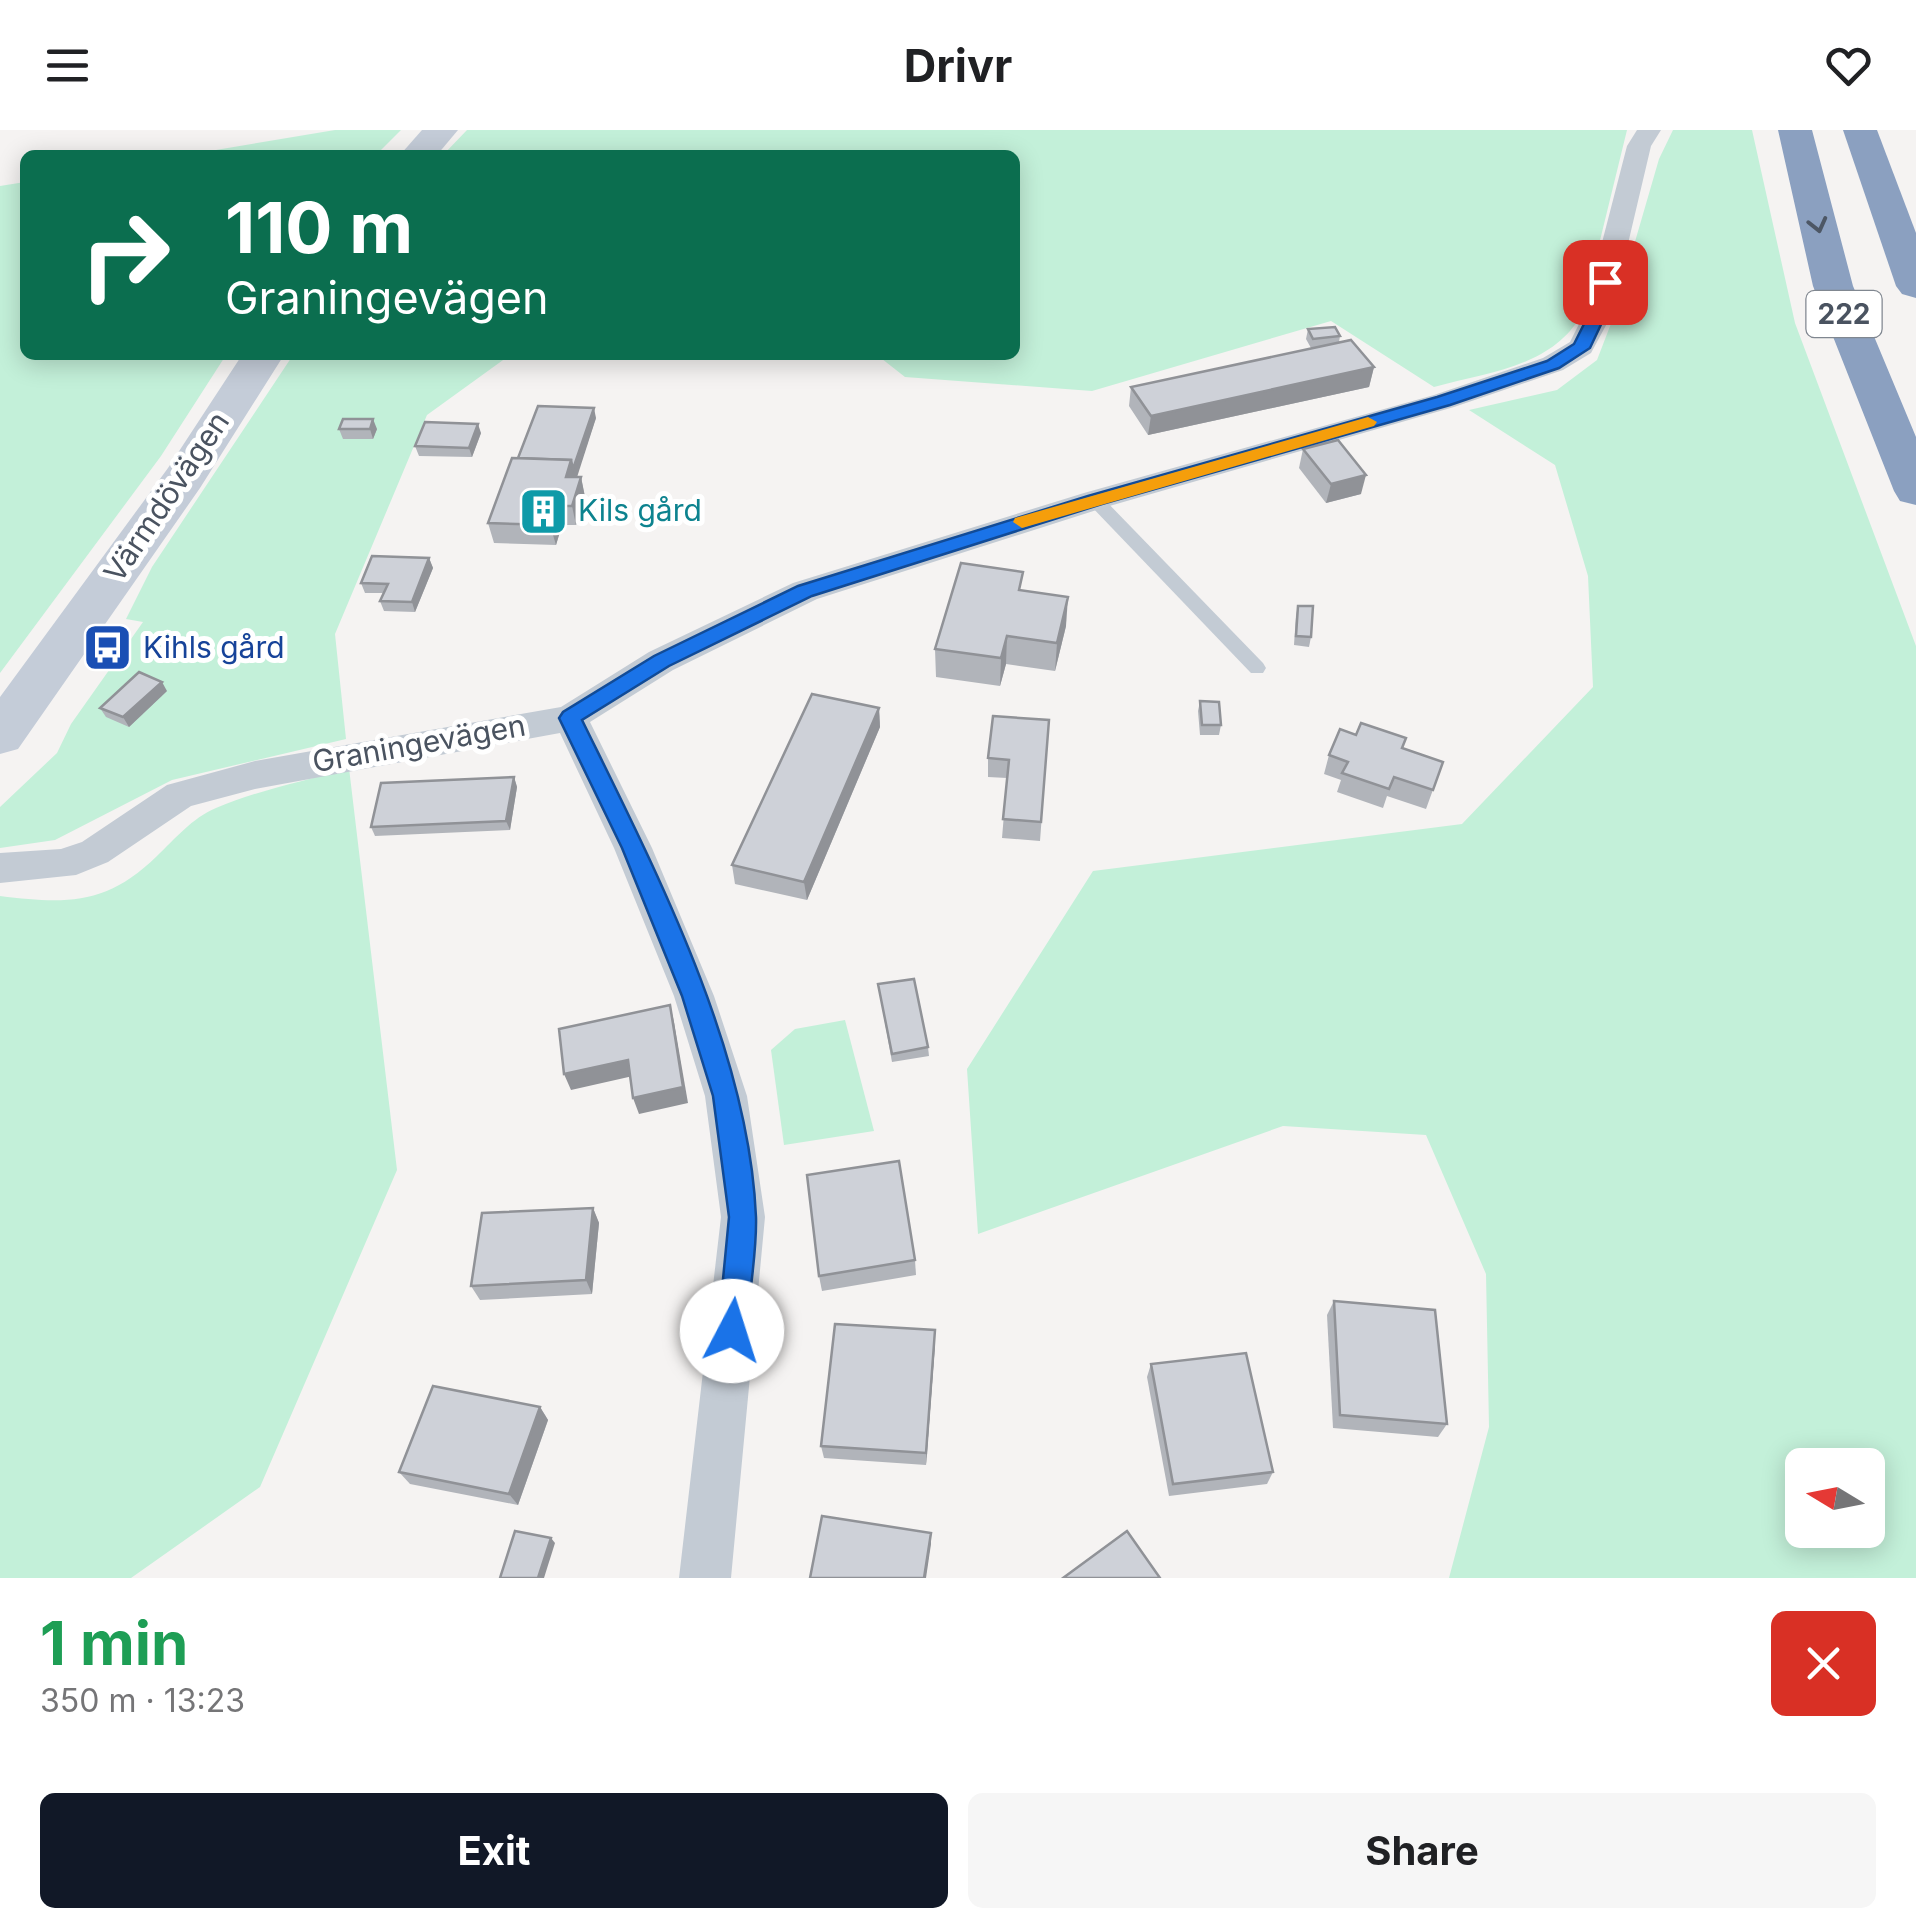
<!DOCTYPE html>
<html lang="en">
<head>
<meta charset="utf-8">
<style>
	body { margin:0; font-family:Inter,sans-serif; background:#f6f6f6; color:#202124; height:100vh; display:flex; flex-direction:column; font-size:38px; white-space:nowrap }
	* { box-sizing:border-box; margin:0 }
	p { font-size:32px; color:#757577 }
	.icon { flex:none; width:55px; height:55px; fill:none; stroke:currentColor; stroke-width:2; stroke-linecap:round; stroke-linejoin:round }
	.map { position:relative; height:1448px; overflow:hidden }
	.details { display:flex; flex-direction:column; background:#fff; flex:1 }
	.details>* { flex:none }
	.guide { position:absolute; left:20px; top:20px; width:1000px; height:210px; border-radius:15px; box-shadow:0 5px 25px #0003; background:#0b6e4f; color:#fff; overflow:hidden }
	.needle { width:65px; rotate:280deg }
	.fabs { position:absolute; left:1785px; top:1318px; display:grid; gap:20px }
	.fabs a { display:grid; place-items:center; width:100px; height:100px; border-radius:15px; background:#fff; box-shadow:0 5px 25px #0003; font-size:50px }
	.pin { position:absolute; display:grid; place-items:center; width:85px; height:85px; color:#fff; margin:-42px; border-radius:20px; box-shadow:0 5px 15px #0006 }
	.me { position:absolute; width:110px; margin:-55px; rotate:5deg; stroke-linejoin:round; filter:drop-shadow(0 0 8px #0008) }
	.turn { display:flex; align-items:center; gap:35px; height:210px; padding:0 40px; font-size:45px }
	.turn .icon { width:130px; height:130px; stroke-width:2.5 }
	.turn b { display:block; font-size:70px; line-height:85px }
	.round { display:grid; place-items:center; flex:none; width:105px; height:105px; border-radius:15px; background:#f6f6f6 }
	.summary { display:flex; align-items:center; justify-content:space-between; height:170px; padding:0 40px }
	h1 { font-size:60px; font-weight:700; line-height:75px; color:#1e9e55 }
	.button { display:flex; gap:20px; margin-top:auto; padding:20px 40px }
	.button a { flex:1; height:115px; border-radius:15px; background:#111827; color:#fff; font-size:40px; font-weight:700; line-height:115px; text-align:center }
	.button a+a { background:#f6f6f6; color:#202124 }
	header { display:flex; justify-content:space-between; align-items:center; height:130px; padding:0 40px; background:#fff; font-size:45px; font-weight:700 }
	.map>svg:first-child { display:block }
	.green { fill:#c3f0d9; fill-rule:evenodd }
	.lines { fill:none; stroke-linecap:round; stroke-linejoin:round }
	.service { fill:#c3cbd4; fill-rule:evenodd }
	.minor { fill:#c3cbd4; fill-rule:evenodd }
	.secondary { fill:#c4ccd8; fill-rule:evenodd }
	.motorway { fill:#8ba0c0; fill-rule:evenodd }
	.wall { fill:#b1b4ba }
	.shaded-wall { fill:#909297 }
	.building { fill:#ced1d8; stroke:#909297; stroke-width:2.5 }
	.oneway { stroke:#4d5765 }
	.route { fill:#1a73e8; stroke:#114b97; stroke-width:2.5 }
	.slow { fill:#f59e0b }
	.labels { text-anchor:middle; stroke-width:10; stroke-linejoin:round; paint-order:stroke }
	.shield { fill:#fff; stroke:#808790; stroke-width:2.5 }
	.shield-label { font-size:28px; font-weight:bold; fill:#4a5360 }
	.street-label { font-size:30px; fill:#4a5360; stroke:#fff }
	.culture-label { font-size:30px; fill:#0d838f; stroke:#fff; text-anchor:start }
	.transit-label { font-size:30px; fill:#164399; stroke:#fff; text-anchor:start }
</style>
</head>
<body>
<header><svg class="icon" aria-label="menu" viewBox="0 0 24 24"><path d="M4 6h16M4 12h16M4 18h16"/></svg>Drivr<svg class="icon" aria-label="heart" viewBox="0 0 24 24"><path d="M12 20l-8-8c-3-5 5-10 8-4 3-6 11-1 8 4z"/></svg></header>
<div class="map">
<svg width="1916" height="1448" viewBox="0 0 1916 1448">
	<rect width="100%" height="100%" fill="#f5f3f2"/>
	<!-- green -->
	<g class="green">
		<path d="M335,0h66l-25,25h-190z"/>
		<path d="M467,0h1160l-45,184c-30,53 -93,58 -148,73l-103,-66 -239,70 -187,-14 -28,-22h138v-200h-572z"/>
		<path d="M1673,0h79l43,193 121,323v932h-467l40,-151 -3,-153 -60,-139 -143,-9 -305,108 -11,-165 126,-198 369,-47 131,-137 -5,-111 -33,-111 -86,-55 88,-20 40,-30 15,-39 47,-162zM1802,1335h66v65h-66z"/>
		<path d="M25,52v173h201l-65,101 -161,217v-487z"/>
		<path d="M293,225h217l-83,60 -92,219 11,105 -174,41 -117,60 -55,8v-41l57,-54 14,-29 72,-102 -17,-3 26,-52z"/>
		<path d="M349,638l48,402 -137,317 -129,91h-131v-682c65,8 106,10 157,-40 18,-17 35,-38 59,-48 42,-18 90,-27 133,-40z"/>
		<path d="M845,890l29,111 -90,14 -13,-95 24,-21z"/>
	</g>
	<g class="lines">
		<!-- service -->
		<path class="service" d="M1095,365l6,1 162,167 3,5 -3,5h-12l-162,-169 -2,-4z"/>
		<!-- minor -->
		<path class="minor" d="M1637,0h24l-10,16 -40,170 -20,37 -28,17 -109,37 -348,100 -289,92 -144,71 -83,52 62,126 62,148 33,100 18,121 -34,361h-52l42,-361 -16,-121 -31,-100 -60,-148 -54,-115 -305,56 -64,17 -83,56 -32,13 -76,8v-30l61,-4 21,-7 85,-57 88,-24 306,-54 88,-55 144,-69 291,-90 350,-98 109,-37 27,-16 13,-26 44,-170z"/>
		<!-- secondary -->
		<g class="secondary">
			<path d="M422,0h36l-21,25h-37z"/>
			<path d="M242,225h42l-84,133 -182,261 -18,5v-57l168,-229z"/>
		</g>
		<!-- motorway -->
		<g class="motorway">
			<path d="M1778,0h34l41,156 63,151v68l-16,-4 -6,-10 -81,-205z"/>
			<path d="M1843,0h34l39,103v65l-14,-4 -6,-8z"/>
		</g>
	</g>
	<!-- wall -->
	<g class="wall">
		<path d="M1308,199l32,7 -1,6 35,25 -5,20 -221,48 -19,-29 2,-19 180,-39 -5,-9z"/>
		<path d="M596,288l-20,59h5l4,20 -9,28h-14l-6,20 -62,-2 -6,-20 30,-65z"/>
		<path d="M339,299h38l-4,10h-30z"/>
		<path d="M481,303l-9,24 -53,-1 -4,-10z"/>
		<path d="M1303,319l58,45 -35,9 -27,-35z"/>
		<path d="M429,428l4,10 -18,44 -31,-1 -4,-10 4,-8h-19l-4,-10z"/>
		<path d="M1023,461l43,35 -11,45 -49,-7 -6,22 -64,-9 -1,-28z"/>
		<path d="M1298,476l13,31 -2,10 -15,-2 2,-30z"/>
		<path d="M167,561l-38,36 -23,-10 -6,-9z"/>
		<path d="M1200,571l21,24 -2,10h-19l-2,-24z"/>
		<path d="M879,578l1,19 -73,173 -72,-16 -3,-19z"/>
		<path d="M1049,590l-9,121 -38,-3 5,-60 -19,-1v-19z"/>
		<path d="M1402,618l41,14 -17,47 -39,-13 -4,12 -46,-16 4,-12 -17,-6 5,-19z"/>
		<path d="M514,647l3,10 -7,43 -135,6 -4,-9z"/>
		<path d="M878,854l50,63 1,9 -37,6z"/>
		<path d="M593,1078l6,15 -7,71 -112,6 -9,-14z"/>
		<path d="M915,1130l1,15 -94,16 -3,-15z"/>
		<path d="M1334,1171l113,123 -9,13 -105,-9 -6,-113z"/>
		<path d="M935,1214l-9,121 -102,-7 -3,-12z"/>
		<path d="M1151,1234l122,108 -6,12 -98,12 -22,-119z"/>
		<path d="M540,1277l8,13 -30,85 -108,-21 -11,-12z"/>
	</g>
	<!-- shaded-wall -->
	<g class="shaded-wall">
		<path d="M1374,237l-5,20 -221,48 3,-19z"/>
		<path d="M594,278l2,10 -25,78 -5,-19 5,-17z"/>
		<path d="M373,289l4,10 -4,10 -3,-10z"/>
		<path d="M478,294l3,9 -9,24 -3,-9z"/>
		<path d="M1366,345l-5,19 -35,9 5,-19z"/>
		<path d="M581,347l4,20 -9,28 -4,-19z"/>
		<path d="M557,376l5,19 -6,20 -6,-20z"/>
		<path d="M429,428l4,10 -18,44 -3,-10z"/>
		<path d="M1068,467l-2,29 -11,45 2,-28z"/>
		<path d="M1007,506l-1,28 -6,22 1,-28z"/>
		<path d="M162,552l5,9 -38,36 -6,-10z"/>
		<path d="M879,578l1,19 -73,173 -3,-18z"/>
		<path d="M514,647l3,10 -7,43 -4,-9z"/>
		<path d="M670,875l4,17 14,81 -49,11 -6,-16z"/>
		<path d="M628,930l5,16 -62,14 -7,-16z"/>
		<path d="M593,1078l6,15 -7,71 -6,-14z"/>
		<path d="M935,1200v14l-9,121v-12z"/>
		<path d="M540,1277l8,13 -30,85 -9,-11z"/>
		<path d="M931,1403v11l-5,34h-2z"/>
		<path d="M551,1408l4,5 -11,35h-6z"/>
	</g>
	<!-- building -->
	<g class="building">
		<path d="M1335,197l5,9 -27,3 -5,-10z"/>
		<path d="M1351,210l23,27 -223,49 -20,-29z"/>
		<path d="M538,276l56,2 -21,61 -2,-9 -53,-2z"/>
		<path d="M343,289h30l-3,10h-31z"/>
		<path d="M425,292l53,2 -9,24 -54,-2z"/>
		<path d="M1338,310l28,35 -35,9 -28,-35z"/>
		<path d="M512,328l59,2 -5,17h15l-9,29h-15l-7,19 -62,-2z"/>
		<path d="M372,426l57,2 -17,44 -32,-1 8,-17 -27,-1z"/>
		<path d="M961,433l62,9 -4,18 49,7 -11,46 -50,-7 -6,22 -66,-9z"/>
		<path d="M1298,476h15l-2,31 -15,-1z"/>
		<path d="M139,542l23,10 -39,35 -23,-9z"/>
		<path d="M812,564l67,14 -75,174 -72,-17z"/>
		<path d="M1200,571l19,1 2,23h-19z"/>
		<path d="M993,586l56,4 -8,102 -38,-3 6,-59 -21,-2z"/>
		<path d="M1361,593l45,15 -4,10 41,14 -10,28 -39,-13 -5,12 -47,-16 6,-11 -19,-7 11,-26 16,6z"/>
		<path d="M514,647l-8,44 -135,6 10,-44z"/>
		<path d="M914,849l14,68 -36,7 -14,-70z"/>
		<path d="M670,875l13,82 -50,11 -5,-38 -64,14 -5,-45z"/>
		<path d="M899,1031l16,99 -96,16 -12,-101z"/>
		<path d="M593,1078l-7,72 -115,6 11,-73z"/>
		<path d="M1334,1171l101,9 12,114 -107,-9z"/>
		<path d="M835,1194l100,6 -9,123 -105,-7z"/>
		<path d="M1246,1223l27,119 -100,12 -22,-120z"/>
		<path d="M433,1256l107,21 -31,87 -110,-22z"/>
		<path d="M822,1386l109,17 -7,45h-114z"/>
		<path d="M515,1401l36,7 -13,40h-38z"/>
		<path d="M1127,1401l33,47h-97z"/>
	</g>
	<!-- one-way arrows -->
	<defs><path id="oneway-chevron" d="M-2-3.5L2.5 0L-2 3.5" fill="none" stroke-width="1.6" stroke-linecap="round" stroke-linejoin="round" transform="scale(2.5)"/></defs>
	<use class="oneway" href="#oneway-chevron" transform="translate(1818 95) rotate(76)"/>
	<!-- route -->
	<path class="route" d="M1605,147l8,5 -8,34 -15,32 -31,20 -109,37 -348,99 -290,92 -143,70 -87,54c73,149 167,329 174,497 1,37 -7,77 -10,114l-4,10 -10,4 -10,-4 -4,-10 11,-114 -16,-121 -31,-100 -60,-148 -63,-130 4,-6 91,-56 144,-70 290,-90 349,-99 110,-36 27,-17 14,-28 9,-34z"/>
	<!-- slow -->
	<path class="slow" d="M1368,287l9,5 -3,4 -352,102 -9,-6 2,-4z"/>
	<!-- icons -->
	<defs>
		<symbol id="building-square" viewBox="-11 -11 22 22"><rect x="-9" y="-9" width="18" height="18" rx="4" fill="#0f9aa8" stroke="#fff"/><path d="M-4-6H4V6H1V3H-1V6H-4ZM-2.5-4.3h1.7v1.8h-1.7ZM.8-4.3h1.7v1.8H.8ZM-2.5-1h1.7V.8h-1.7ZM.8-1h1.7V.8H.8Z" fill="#fff"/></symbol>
		<symbol id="bus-square" viewBox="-11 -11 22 22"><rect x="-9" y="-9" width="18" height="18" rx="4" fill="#1a4fb4" stroke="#fff"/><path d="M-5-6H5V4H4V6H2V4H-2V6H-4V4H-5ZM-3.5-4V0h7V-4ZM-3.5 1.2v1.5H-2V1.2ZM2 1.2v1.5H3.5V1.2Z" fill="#fff"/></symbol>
	</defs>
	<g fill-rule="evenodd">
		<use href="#building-square" x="516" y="354" width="55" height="55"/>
		<use href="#bus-square" x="80" y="490" width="55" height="55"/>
	</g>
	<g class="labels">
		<!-- shield labels -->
		<rect class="shield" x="1806.5" y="161" width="75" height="46" rx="8"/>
		<g class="shield-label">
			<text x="1844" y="194">222</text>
		</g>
		<!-- street labels -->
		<g class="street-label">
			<text transform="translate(167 367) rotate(-56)" y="10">Värmdövägen</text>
			<text transform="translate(419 614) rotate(-10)" y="10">Graningevägen</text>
		</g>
		<!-- culture labels -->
		<g class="culture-label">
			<text x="578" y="391">Kils gård</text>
		</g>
		<!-- transit labels -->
		<g class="transit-label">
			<text x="143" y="528">Kihls gård</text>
		</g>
	</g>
</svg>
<div class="fabs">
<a><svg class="needle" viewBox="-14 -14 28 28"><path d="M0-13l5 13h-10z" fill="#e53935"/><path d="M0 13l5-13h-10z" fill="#757577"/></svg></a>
</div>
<div class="pin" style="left:1605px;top:152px;background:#d93025"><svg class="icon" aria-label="arrive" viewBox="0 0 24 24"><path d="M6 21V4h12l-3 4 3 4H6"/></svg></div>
<svg class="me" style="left:732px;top:1201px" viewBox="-20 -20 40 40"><circle r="19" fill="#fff"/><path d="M0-13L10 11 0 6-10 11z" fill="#1a73e8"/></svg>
<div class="guide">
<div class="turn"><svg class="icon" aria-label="right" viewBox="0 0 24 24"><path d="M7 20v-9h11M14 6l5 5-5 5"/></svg><div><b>110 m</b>Graningevägen</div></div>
</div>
</div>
<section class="details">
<div class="summary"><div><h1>1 min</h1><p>350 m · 13:23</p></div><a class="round" style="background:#d93025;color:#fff"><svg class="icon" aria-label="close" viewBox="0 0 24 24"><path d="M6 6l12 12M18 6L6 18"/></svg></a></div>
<div class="button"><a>Exit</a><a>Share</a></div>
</section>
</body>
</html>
